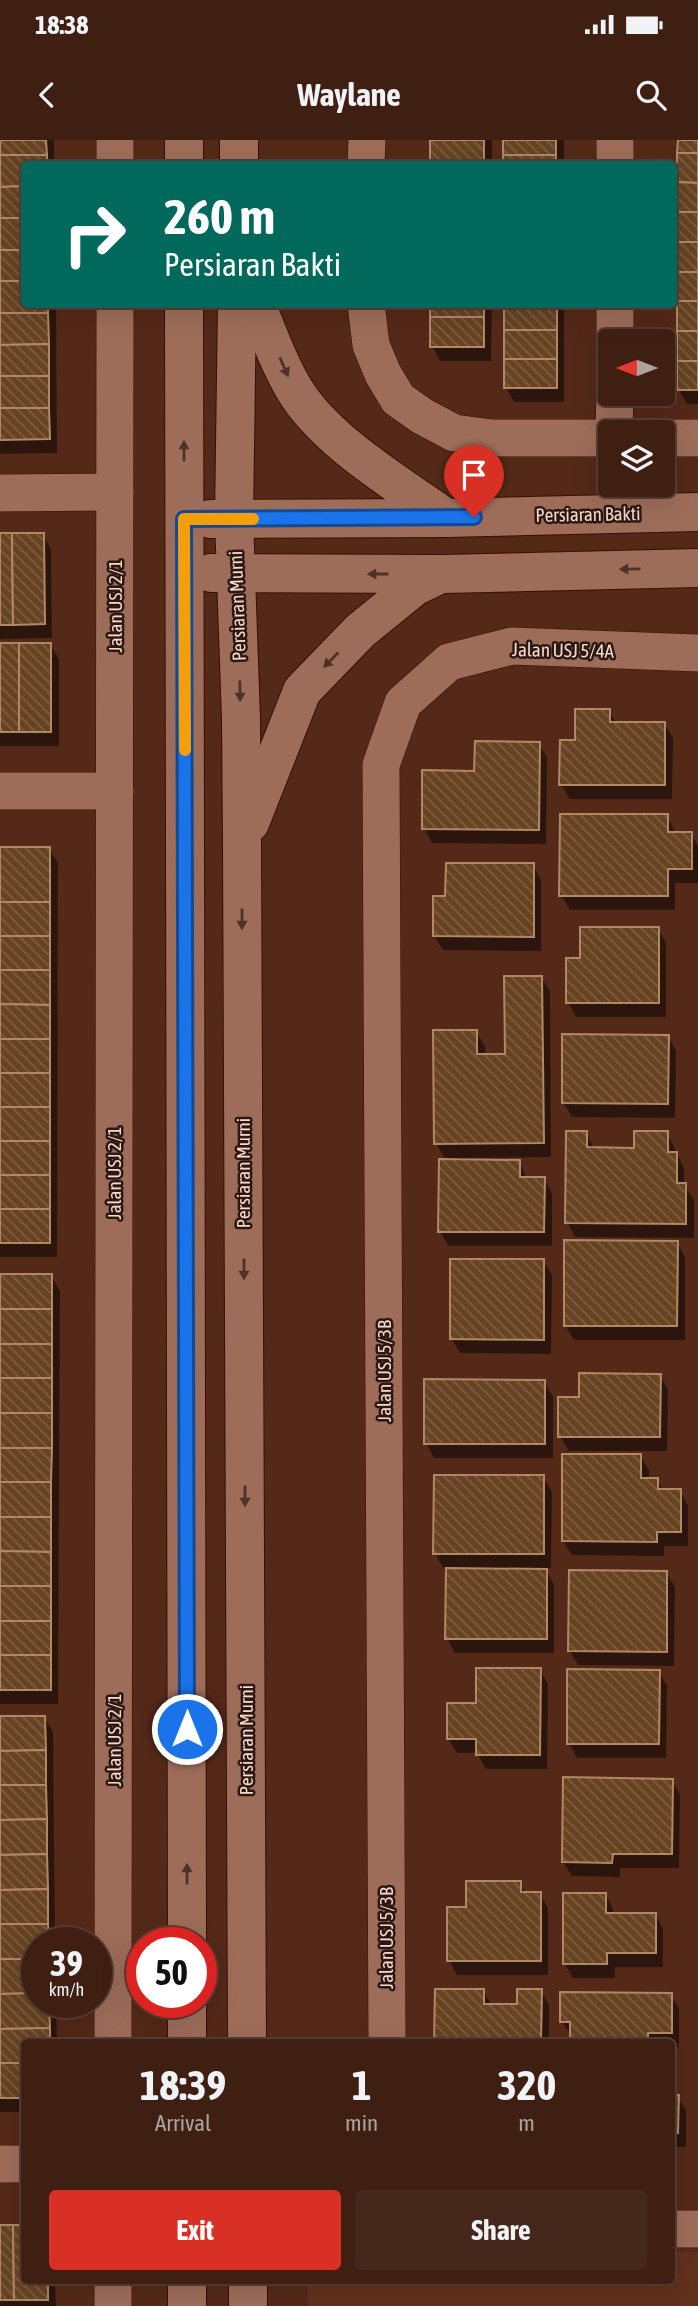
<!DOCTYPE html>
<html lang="en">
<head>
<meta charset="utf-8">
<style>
	body { margin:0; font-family:"Asap Condensed",sans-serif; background:#46271b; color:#f1f3f6; height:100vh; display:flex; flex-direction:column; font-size:26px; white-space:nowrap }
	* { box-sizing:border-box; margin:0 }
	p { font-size:23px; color:#ada29f }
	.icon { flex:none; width:38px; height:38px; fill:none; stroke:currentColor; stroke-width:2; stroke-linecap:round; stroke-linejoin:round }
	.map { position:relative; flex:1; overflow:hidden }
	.side { position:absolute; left:21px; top:1899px; width:654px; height:245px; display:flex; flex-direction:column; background:#3f1f12; border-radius:7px; box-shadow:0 7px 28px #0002,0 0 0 2px #583d32 }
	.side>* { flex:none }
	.guide { position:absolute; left:21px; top:21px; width:656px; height:147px; border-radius:7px; box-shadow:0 7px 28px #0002,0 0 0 2px #583d32; background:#00695c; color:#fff; overflow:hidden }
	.needle { width:46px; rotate:270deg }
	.fabs { position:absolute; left:598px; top:189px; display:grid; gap:14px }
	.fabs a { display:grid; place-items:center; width:77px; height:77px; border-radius:7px; background:#3f1f12; box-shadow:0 7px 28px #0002,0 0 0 2px #583d32; font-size:35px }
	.speed { position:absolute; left:21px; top:1787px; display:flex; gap:14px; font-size:35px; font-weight:700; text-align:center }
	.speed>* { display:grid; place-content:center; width:91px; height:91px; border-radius:50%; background:#3f1f12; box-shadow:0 7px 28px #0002,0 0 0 2px #583d32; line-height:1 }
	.speed small { font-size:18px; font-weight:400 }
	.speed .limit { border:10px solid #d22; background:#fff; color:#111 }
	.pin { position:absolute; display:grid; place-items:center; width:60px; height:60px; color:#fff; margin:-72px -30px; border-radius:50% 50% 50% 0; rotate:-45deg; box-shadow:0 0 7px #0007 }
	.pin .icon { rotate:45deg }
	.me { position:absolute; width:77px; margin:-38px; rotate:0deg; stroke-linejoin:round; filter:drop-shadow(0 0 5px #0008) }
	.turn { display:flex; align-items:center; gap:24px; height:147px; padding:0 28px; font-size:32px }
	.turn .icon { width:91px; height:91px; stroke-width:2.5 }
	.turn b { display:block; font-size:49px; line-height:60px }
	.eta { display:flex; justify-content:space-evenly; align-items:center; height:119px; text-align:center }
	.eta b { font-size:42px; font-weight:700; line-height:49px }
	.action { display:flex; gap:14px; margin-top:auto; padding:14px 28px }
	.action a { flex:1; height:80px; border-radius:7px; background:#d93025; color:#fff; font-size:28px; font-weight:700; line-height:80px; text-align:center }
	.action a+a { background:#46271b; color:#f1f3f6 }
	.status { display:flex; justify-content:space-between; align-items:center; height:49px; padding:0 35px; background:#3f1f12; direction:ltr }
	.status svg { height:19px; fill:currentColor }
	header { display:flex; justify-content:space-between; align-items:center; height:91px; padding:0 28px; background:#3f1f12; font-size:32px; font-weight:700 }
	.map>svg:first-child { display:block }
	.built { fill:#62301d }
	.shadow { fill:#0007 }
	.building { fill:url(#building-back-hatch); stroke:#b18866; stroke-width:2 }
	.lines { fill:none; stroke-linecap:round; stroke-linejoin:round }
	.street-casing { stroke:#380f01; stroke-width:38 }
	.secondary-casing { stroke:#380f01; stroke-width:40 }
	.street { stroke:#9e6d5a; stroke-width:37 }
	.secondary { stroke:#9e6d5a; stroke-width:38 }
	.oneway { fill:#4e3227 }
	.route-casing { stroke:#114b97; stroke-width:18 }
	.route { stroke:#1a73e8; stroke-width:12 }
	.slow { stroke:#f59e0b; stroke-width:12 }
	.labels { text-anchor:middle; stroke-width:5; stroke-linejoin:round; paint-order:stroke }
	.street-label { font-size:19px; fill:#f5d9ce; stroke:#2c1811 }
</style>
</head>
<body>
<div class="status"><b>18:38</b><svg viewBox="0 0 49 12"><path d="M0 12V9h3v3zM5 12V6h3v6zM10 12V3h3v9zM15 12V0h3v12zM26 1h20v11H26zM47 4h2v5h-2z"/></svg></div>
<header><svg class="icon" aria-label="back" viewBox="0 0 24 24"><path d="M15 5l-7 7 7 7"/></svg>Waylane<svg class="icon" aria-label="search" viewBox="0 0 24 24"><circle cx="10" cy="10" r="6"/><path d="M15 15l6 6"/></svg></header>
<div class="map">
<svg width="698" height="2166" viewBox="0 0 698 2166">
	<defs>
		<pattern id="building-back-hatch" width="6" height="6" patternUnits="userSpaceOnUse" patternTransform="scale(1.75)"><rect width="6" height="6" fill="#674322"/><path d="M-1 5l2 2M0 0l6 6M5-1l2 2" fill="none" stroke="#7d5e41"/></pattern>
	</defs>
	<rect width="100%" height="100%" fill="#542918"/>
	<!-- built -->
	<path class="built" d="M672,2112h26v54h-390l-1,-26h365z"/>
	<!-- shadow -->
	<g class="shadow">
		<path d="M0,0h54v24h-30v140h32l1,149 -57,1z"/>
		<rect x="432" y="0" width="60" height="24"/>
		<rect x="505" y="0" width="59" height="24"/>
		<path d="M679,0h19v264h-11l-8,-14z"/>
		<path d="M432,164h60l-1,57h-51l-8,-15z"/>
		<path d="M505,164h59v98h-50l-8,-14z"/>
		<path d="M0,395h43l8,14 1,89 -52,1z"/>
		<path d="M0,504h50l9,15v87h-59z"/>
		<path d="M609,571l7,12h48l9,15 -1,61h-102l-9,-15 15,-42z"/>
		<path d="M538,603l9,15 -1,86 -114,-1 -8,-15z"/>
		<path d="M667,676l9,18h15l7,12v37h-23v27h-105l-9,-15z"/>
		<path d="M0,708l49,1 9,14 -1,394h-57z"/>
		<path d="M533,725l8,15v71l-98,-1 -9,-14z"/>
		<path d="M658,788l8,15v74h-90l-8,-15 14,-42z"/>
		<path d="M541,837l9,15 1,165 -83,1v3h51l8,18h17l8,14v53h-104l-8,-15 6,-70 -10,-18 40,-111 9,14v9h22z"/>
		<path d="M668,896l8,15 -1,67 -103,-1 -9,-15z"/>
		<path d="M586,992l8,17 42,1 31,-17 17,35v17l10,15v38l-119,-1 -8,-15z"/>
		<path d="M677,1102l8,15v83h-111l-9,-15z"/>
		<path d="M543,1121l9,14 -1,79 -91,-1 -8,-14z"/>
		<path d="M0,1136h51l9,15 -2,413h-58z"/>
		<path d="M660,1235l8,15 -1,61h-98l-9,-15 21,-38z"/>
		<path d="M544,1242l9,15v61h-119l-8,-15z"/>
		<path d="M640,1316l9,14v10h8l6,11h17l8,15v40h-24v10l-92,-1 -9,-14z"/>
		<path d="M543,1337l9,15 -1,76h-6l9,17v68h-99l-8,-15v-70h-4l-8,-15z"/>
		<path d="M666,1432l9,15 -1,79 -96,-1 -8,-14z"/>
		<path d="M540,1530l8,14 -1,85h-61l-9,-16h-20l-9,-14 29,-34z"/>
		<path d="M659,1531l8,15 -1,72h-89l-8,-15z"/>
		<path d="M44,1577l9,15 2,210h-18v60h19l1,40h-33v70h-24v-394z"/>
		<path d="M672,1641l8,14 -1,73h-59v9l-48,-1 -9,-14z"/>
		<path d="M520,1743l6,11h14l8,14v67h-91l-8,-15 18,-51z"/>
		<path d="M605,1754l8,15v5h42l8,15v38h-48v11h-42l-9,-15z"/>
		<path d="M436,1850l47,1 9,15h27l22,-15 8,14v37h-113z"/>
		<path d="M671,1855l8,14v38h-7v-5h-100v-6l-10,-14z"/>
		<path d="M672,1957h6l8,14v36h-14z"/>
		<path d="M0,2087h24v53h31l1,26h-56z"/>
	</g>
	<!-- building -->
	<g class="building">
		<path d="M0,0h46l1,15h-47z"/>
		<rect x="430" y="0" width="54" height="24"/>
		<rect x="503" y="0" width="53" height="15"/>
		<path d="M678,0h20v13h-21z"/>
		<path d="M677,13h21v30l-21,-1z"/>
		<path d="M0,15h47v9h-23v22l-24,1z"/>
		<rect x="503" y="15" width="53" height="9"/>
		<path d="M677,42l21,1v29h-21z"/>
		<path d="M24,46v32h-24v-31z"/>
		<rect x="677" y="72" width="21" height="30"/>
		<rect x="0" y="78" width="24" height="32"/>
		<rect x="677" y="102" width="21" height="30"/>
		<rect x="0" y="110" width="24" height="31"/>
		<rect x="677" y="132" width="21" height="29"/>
		<path d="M0,141h24v23h24v9h-48z"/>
		<rect x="677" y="161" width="21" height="30"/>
		<rect x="430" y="164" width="54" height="13"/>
		<rect x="504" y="164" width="53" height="26"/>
		<path d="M0,173h48l1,31 -49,1z"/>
		<rect x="430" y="177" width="54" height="30"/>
		<rect x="504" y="190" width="53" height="29"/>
		<rect x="677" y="191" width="21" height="30"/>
		<path d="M49,204v32h-49v-31z"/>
		<rect x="504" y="219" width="53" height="29"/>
		<rect x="677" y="221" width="21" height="29"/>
		<rect x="0" y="236" width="49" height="32"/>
		<path d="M0,268h49l1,31 -50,1z"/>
		<path d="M0,393h12l1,92h-13z"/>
		<path d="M12,393h32l1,91 -32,1z"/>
		<rect x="0" y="503" width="19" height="89"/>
		<rect x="19" y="503" width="32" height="89"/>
		<path d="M575,569h35v13h55v63h-106l1,-45h15z"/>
		<path d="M475,601l65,1 -1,88 -117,-1v-59l52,1z"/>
		<path d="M560,674h108v18h24v37h-24v27h-109z"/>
		<rect x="0" y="707" width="50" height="55"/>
		<path d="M446,723h88v74l-101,-1v-40h12z"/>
		<rect x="0" y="762" width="50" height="34"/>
		<path d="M580,787h79v76h-93v-45h14z"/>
		<rect x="0" y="796" width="50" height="34"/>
		<path d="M0,830h50v35l-50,-1z"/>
		<path d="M504,836h38l2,167 -110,1 -1,-114h44v24h28z"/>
		<path d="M0,864l50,1v34h-50z"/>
		<path d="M562,894l107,1 -1,69 -106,-1z"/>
		<rect x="0" y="899" width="50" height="34"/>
		<rect x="0" y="933" width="50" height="34"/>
		<rect x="0" y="967" width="50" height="34"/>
		<path d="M566,991h21v16l47,1v-17h34v21h9v31h9v41l-121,-1z"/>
		<rect x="0" y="1001" width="50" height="34"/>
		<path d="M439,1019l81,1v17h25l-1,55h-106z"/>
		<rect x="0" y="1035" width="50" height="34"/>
		<rect x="0" y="1069" width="50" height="34"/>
		<path d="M564,1100l114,1 -1,85h-113z"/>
		<path d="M450,1119h94v81l-94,-1z"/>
		<rect x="0" y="1134" width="52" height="35"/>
		<rect x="0" y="1169" width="52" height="35"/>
		<rect x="0" y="1204" width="52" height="34"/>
		<path d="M579,1233l82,1 -1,63h-102v-40h21z"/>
		<rect x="0" y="1238" width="52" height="35"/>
		<path d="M424,1239l121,1v64h-121z"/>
		<rect x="0" y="1273" width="52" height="35"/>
		<path d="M0,1308h52l-1,34h-51z"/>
		<path d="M562,1314h79v24h17v11h23v43h-24v10l-95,-1z"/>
		<path d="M434,1335h110v79h-111z"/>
		<rect x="0" y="1342" width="51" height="35"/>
		<path d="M0,1377h51v35l-51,-1z"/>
		<path d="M0,1411l51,1v34h-51z"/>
		<path d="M446,1428l101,1v70h-102z"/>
		<path d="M569,1430l98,1v81l-99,-1z"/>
		<rect x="0" y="1446" width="51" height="35"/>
		<rect x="0" y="1481" width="51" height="34"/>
		<rect x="0" y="1515" width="51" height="35"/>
		<path d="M476,1528h65l-1,87h-64v-16h-29v-36h29z"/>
		<path d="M567,1529l93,1 -1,74h-92z"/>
		<path d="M0,1576h45l1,34 -46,1z"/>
		<path d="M46,1610v35h-46v-34z"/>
		<path d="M563,1637l110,2 -1,75h-59l-1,9 -50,-1z"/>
		<path d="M0,1645h46l1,34 -47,1z"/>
		<path d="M47,1679v35l-47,1v-35z"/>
		<path d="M47,1714l1,35 -48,1v-35z"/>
		<path d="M466,1741h55v11h20v69h-94v-54h19z"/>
		<path d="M48,1749v35h-48v-34z"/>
		<path d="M563,1753h43v20h50v40h-49v11h-44z"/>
		<path d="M0,1784h48l1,18h-12v17h-37z"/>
		<path d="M0,1819h37v34l-37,1z"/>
		<path d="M435,1849h49v15h33v-15h25l-1,53h-107z"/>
		<path d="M560,1852l112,1v40h-24v9h-78v-20h-10z"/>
		<path d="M37,1853v9h12l1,26 -50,1v-35z"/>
		<path d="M50,1888v14h-26v21h-24v-34z"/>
		<rect x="0" y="1923" width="24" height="35"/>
		<path d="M672,1955h7l-1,38h-6z"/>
		<path d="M0,2085h13l1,75h-14z"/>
		<path d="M13,2085h11v55h24v20h-34z"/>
	</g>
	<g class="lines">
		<defs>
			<g id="street">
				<path d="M115,24v-24"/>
				<path d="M366,24l1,-24"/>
				<path d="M615,24v-24"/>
				<path d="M366,164l5,41 12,29 15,25 24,17 32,17 38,5h119"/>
				<path d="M615,201v-37"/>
				<path d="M614,292l1,-38"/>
				<path d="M663,298h35"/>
				<path d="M0,353l115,-1"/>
				<path d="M0,651h115"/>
				<path d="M113,1902l2,-1738"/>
				<path d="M387,1902l-6,-1277 22,-62 46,-41 63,-16 186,7"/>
				<path d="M0,2024h24"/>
				<path d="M672,2089h26"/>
				<path d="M113,2166v-26"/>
			</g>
			<g id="secondary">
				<path d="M184,24v-24"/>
				<path d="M239,24v-24"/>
				<path d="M184,164l3,1638"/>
				<path d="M237,164l-3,215 7,200 1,124 5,1199"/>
				<path d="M256,164c12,28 22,59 38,85 31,52 103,94 152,129"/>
				<path d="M210,379l236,-1 252,-6"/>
				<path d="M211,433l232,1 255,-6"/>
				<path d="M250,683l52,-132 58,-60 54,-44 27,-13"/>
				<path d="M187,1902v-40"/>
				<path d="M187,2166v-26"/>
				<path d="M248,2166v-26"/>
			</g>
		</defs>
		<!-- street casing -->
		<use href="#street" class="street-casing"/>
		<!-- secondary casing -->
		<use href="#secondary" class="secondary-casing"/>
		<!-- street -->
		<use href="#street" class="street"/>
		<!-- secondary -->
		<use href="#secondary" class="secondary"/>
	</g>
	<!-- one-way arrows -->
	<defs><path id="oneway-solid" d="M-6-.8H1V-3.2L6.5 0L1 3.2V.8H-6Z" transform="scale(1.75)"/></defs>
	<g class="oneway">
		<use href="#oneway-solid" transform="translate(284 227) rotate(66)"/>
		<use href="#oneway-solid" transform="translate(184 311) rotate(-90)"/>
		<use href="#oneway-solid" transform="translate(630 429) rotate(179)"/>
		<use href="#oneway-solid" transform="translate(378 434) rotate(180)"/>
		<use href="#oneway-solid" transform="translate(331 520) rotate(135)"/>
		<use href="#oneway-solid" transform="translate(240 551) rotate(89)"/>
		<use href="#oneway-solid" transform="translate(242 779) rotate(90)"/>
		<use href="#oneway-solid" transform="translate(244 1129) rotate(90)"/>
		<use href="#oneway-solid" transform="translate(245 1356) rotate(90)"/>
		<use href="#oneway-solid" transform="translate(187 1734) rotate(-90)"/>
	</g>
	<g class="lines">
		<defs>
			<path id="route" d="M187,1589l-3,-1210 290,-2"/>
		</defs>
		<!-- route casing -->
		<use href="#route" class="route-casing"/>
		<!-- route -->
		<use href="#route" class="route"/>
		<!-- slow -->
		<path class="slow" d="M185,610l-1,-231h69"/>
	</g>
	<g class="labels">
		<!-- street labels -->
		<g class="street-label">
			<text transform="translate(588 374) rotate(-1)" y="7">Persiaran Bakti</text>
			<text transform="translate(115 466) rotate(-90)" y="7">Jalan USJ 2/1</text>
			<text transform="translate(237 466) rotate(-92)" y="7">Persiaran Murni</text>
			<text transform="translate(563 510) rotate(1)" y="7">Jalan USJ 5/4A</text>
			<text transform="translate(114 1033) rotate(-90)" y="7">Jalan USJ 2/1</text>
			<text transform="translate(243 1033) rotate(-90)" y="7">Persiaran Murni</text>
			<text transform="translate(384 1231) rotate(-90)" y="7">Jalan USJ 5/3B</text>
			<text transform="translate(114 1600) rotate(-90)" y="7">Jalan USJ 2/1</text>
			<text transform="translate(246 1600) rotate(-90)" y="7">Persiaran Murni</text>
			<text transform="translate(386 1798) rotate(-90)" y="7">Jalan USJ 5/3B</text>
		</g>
	</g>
</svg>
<div class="fabs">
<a><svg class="needle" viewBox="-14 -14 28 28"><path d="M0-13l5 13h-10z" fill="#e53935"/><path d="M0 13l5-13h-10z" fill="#ada29f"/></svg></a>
<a><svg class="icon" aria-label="layers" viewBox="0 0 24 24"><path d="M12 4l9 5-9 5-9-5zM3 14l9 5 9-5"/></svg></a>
</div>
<div class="speed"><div>39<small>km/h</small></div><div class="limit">50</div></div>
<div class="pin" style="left:474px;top:377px;background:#d93025"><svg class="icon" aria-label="arrive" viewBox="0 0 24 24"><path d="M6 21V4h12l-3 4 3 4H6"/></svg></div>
<svg class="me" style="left:187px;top:1589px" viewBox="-20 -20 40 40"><circle r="17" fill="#1a73e8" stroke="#fff" stroke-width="3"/><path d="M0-11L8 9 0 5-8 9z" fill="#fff"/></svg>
<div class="guide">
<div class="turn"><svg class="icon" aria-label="right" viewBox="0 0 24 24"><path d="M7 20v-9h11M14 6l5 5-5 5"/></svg><div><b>260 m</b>Persiaran Bakti</div></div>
</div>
<section class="side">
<div class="eta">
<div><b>18:39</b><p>Arrival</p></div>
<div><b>1</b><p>min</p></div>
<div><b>320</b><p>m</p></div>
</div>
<div class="action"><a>Exit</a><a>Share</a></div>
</section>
</div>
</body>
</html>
